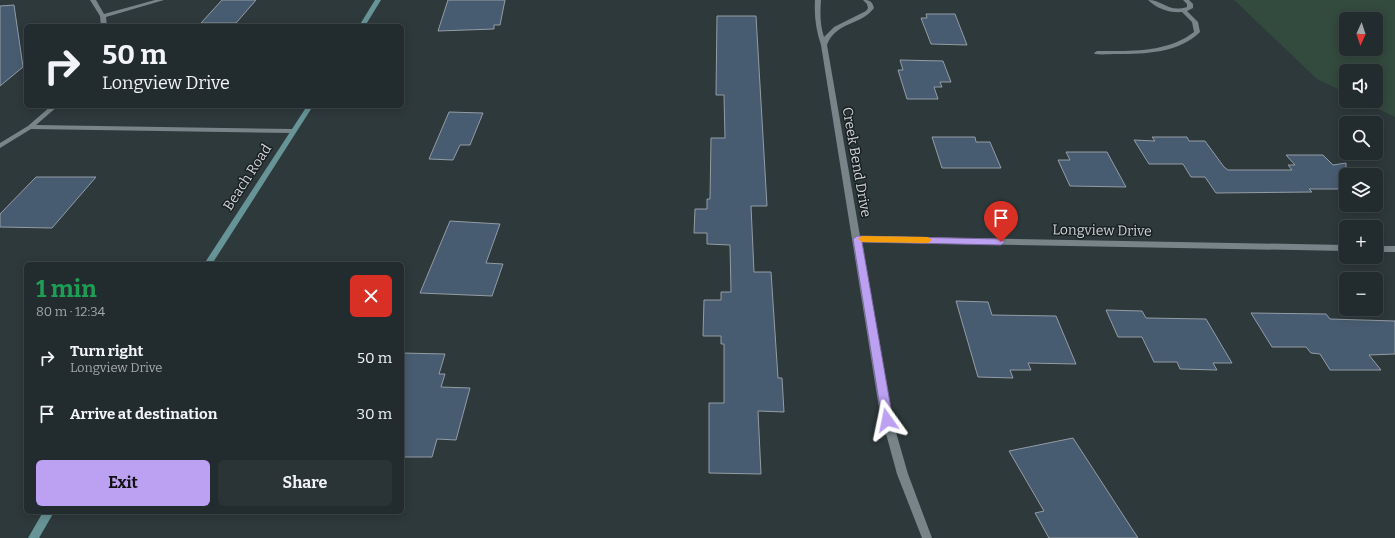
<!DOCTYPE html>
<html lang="en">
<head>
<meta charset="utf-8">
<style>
	body { margin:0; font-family:Bitter,serif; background:#2a3335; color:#f1f3f6; height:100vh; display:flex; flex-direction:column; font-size:15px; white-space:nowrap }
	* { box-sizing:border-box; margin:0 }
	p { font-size:13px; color:#a2a7aa }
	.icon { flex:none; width:22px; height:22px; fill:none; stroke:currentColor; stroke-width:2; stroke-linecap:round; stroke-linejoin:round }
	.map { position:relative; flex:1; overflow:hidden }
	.panel { position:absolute; left:24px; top:262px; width:380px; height:252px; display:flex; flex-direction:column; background:#222b2d; border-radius:6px; box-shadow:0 2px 10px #0003,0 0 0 1px #3f4749 }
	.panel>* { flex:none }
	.guide { position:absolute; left:24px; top:24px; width:380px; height:84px; border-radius:6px; box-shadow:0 2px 10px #0003,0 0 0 1px #3f4749; background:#222b2d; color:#f1f3f6; overflow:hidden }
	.needle { width:26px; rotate:183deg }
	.buttons { position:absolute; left:1339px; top:12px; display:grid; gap:8px }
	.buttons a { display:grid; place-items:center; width:44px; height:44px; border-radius:6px; background:#222b2d; box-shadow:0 2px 10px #0003,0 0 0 1px #3f4749; font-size:20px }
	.pin { position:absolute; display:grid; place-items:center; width:34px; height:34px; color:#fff; margin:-41px -17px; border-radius:50% 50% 50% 0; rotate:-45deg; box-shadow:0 0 4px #0007 }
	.pin .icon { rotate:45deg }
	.me { position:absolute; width:44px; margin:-22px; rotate:348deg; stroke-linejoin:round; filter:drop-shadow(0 0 3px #0008) }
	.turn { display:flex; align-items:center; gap:14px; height:84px; padding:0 12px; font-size:18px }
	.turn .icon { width:52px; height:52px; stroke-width:2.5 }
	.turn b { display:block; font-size:28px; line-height:34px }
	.round { display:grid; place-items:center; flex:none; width:42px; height:42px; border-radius:6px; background:#2a3335 }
	.head { display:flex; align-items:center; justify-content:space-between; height:68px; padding:0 12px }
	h1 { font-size:24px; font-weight:700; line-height:30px; color:#1e9e55 }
	.cta { display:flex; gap:8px; margin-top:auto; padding:8px 12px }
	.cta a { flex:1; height:46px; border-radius:6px; background:#bca0f2; color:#111; font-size:16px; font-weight:700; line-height:46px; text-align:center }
	.cta a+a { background:#2a3335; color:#f1f3f6 }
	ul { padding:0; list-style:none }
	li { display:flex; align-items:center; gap:12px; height:56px; padding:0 12px }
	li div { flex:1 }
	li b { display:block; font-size:15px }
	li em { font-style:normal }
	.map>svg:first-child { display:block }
	.green { fill:#334a3e; fill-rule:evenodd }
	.building { fill:#485c71; stroke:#949ca5 }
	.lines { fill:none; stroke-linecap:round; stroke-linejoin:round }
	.lane { fill:#788488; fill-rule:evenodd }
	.street { fill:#788488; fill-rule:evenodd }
	.secondary { fill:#679496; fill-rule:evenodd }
	.route { fill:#bca0f2; stroke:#7a689d }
	.slow { fill:#f59e0b }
	.labels { text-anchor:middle; stroke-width:3; stroke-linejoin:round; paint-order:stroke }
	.street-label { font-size:14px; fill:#cfd6d8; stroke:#1a1f21 }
</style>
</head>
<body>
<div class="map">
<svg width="1395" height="538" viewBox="0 0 1395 538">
	<rect width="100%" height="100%" fill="#2e393c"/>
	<!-- green -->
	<path class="green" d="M1234,0h161v117l-33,-16h14v-30h-30v22l-29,-14zM1346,19h30v30h-30z"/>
	<!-- building -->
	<g class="building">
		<path d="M222,0h34l-20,23h-35z"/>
		<path d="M448,0h57l-5,25h-6v4l-56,2z"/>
		<path d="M14,5l9,62 -23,19v-80z"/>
		<path d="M926,14h29l12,31 -36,-1 -10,-26h6z"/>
		<path d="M717,16h39l11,190h-16l3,66h17l7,106h4l2,34 -26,-1 3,63 -52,-1v-70h15v-59h-3v-8h-18l1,-36h17v-8h10l-1,-47 -23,-1v-11h-13l1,-24h12v-10h3l1,-61h14l-1,-43h-8z"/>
		<path d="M900,60l43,1 8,21h-11l2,5h-8l4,12h-31l-9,-29h5z"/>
		<path d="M449,112l34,1 -13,32h-10l-7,15 -24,-1z"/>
		<path d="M932,137h43l1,5h14l11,26h-59z"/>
		<path d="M1152,137h35l2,4h16l19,26 4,3h64l-4,-5h7l-9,-10h37l10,10 13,-2v26h-37l3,3 -96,1 -11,-16h-14l-8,-13h-34l-15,-24 21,1z"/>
		<path d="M1066,152h41l19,35 -56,-1 -12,-26h12z"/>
		<path d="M36,177h60l-44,51 -52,-1v-13z"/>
		<path d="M450,221l50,3 -14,39 17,1 -11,32 -72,-3z"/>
		<path d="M956,301l32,1 4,13 64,1 20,48 -48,-1 3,7h-21l3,8 -35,-1z"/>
		<path d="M1106,310l36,1 4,7 60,1 26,44h-19l4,7 -37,-1 -3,-7h-23l-12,-25h-24z"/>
		<path d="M1251,313l75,1 4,5 65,2v33l-26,1 12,15h-51l-10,-16 -9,-1 -5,-6h-34z"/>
		<path d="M402,353l43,1 -6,20h6l-4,13 29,1 -14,52 -19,-1 -5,18h-30z"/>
		<path d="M1073,438l65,100h-89l-14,-25 9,-2 -35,-60z"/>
	</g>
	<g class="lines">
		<!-- lane -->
		<path class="lane" d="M1148,0c15,0 20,13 39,7v-3l-4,-4h6l4,4v4l-6,3 11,11 2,10c-21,21 -55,22 -83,22 -7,0 -15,1 -22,0l-1,-1 3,-2c33,0 70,2 97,-19l-2,-10 -10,-10c-12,1 -25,-3 -34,-12z"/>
		<!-- street -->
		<g class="street">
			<path d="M90,0h6l8,14 51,-14h9l-58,17 1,9h-6l-1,-10z"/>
			<path d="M815,0h6c-1,13 -1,25 3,37l10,-10 32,-16 2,-3 -1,-4 -4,-4c7,0 9,1 11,8 -13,18 -38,13 -47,37l33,191 486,9v6l-485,-9 28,166 19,66 24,64h-10l-25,-64 -18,-66 -58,-363c-5,-15 -7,-29 -6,-45z"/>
			<path d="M51,106h7l-22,19 257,4 3,2 -3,2 -262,-4 -31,19v-5l28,-17z"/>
			<rect x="1376" y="246" width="19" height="6"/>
		</g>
		<!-- secondary -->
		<g class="secondary">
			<path d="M375,0h6l-16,26h-6z"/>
			<path d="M307,106h6l-101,158h-8z"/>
			<path d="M43,512h11l-15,26h-11z"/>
		</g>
	</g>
	<!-- route -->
	<path class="route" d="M857,236l144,3 4,3 -4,3 -139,-3 31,178 -2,3h-8l-1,-3 -29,-181z"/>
	<!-- slow -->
	<path class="slow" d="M862,236l66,1 4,3 -4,3 -66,-1 -4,-3z"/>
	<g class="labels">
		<!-- street labels -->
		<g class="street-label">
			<text transform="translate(857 162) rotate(80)" y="5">Creek Bend Drive</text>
			<text transform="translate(247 177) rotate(-57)" y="5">Beach Road</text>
			<text transform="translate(1102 230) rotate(1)" y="5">Longview Drive</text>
		</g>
	</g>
</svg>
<div class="buttons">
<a><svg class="needle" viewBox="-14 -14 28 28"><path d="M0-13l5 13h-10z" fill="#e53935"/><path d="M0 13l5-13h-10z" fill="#a2a7aa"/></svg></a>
<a><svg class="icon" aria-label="sound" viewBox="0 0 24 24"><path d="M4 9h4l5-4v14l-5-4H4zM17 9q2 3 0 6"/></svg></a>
<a><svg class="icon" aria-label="search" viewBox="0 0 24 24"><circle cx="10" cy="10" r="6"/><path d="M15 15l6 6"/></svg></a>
<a><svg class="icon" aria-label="layers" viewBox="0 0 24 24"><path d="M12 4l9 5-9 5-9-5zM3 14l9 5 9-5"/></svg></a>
<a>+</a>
<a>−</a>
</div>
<div class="pin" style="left:1001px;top:242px;background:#d93025"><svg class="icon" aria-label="arrive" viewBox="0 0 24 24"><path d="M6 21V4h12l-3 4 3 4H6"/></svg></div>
<svg class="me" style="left:887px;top:420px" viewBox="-20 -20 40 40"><path d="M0-17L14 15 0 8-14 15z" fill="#bca0f2" stroke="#fff" stroke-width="4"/></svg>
<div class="guide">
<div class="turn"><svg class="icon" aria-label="right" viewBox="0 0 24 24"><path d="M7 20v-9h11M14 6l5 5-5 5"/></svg><div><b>50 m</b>Longview Drive</div></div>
</div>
<section class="panel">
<div class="head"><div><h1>1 min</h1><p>80 m · 12:34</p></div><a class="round" style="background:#d93025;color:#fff"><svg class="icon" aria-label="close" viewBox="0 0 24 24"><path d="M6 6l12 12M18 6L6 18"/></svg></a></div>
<ul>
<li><svg class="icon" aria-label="right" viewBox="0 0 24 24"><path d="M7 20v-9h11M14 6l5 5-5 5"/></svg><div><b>Turn right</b><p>Longview Drive</p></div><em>50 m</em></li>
<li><svg class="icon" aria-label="arrive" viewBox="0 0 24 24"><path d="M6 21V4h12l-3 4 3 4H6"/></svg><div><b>Arrive at destination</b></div><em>30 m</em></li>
</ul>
<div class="cta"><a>Exit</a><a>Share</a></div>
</section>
</div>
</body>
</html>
